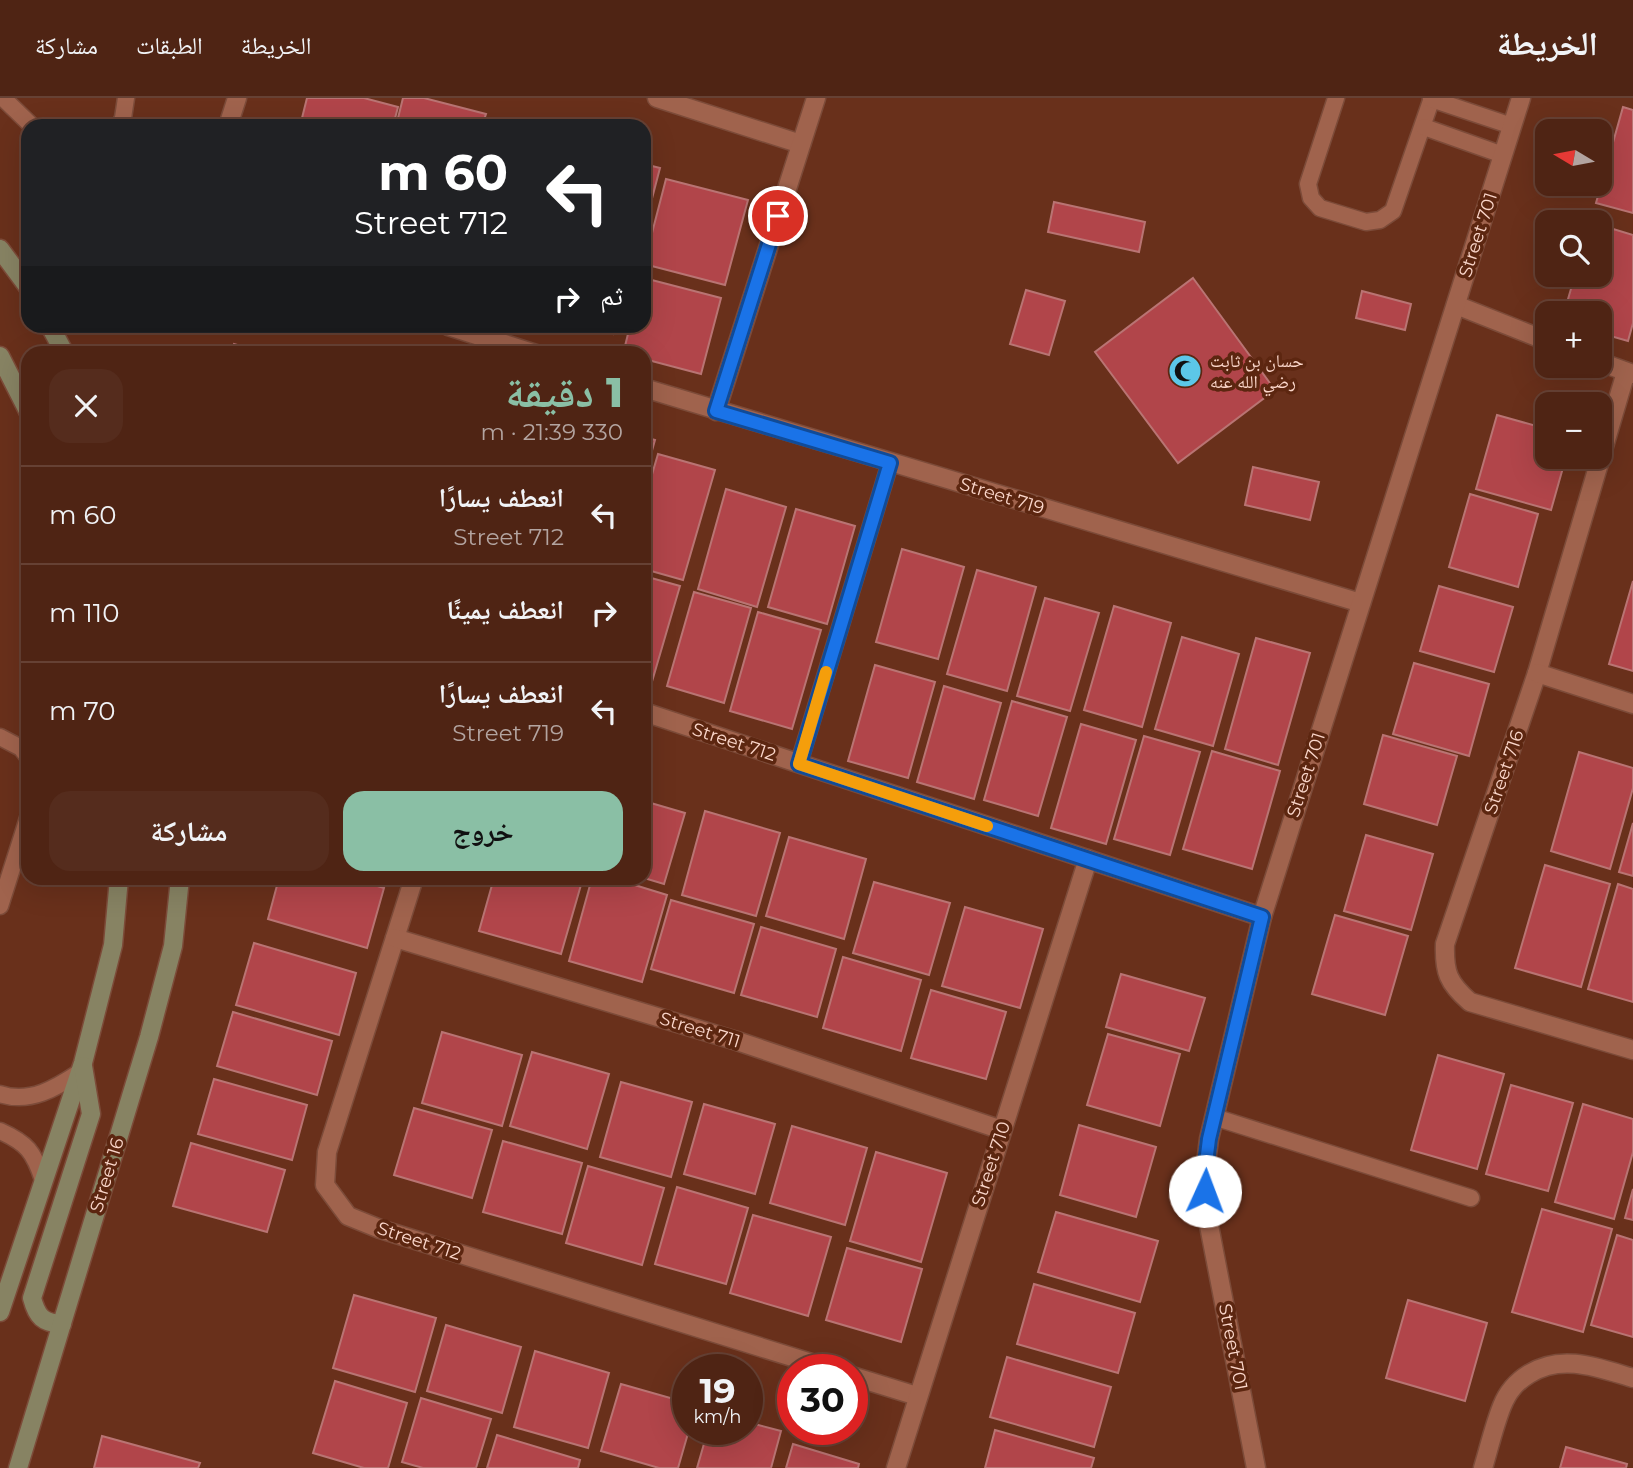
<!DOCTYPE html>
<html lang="ar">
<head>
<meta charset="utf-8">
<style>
	body { margin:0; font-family:Montserrat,"Noto Naskh Arabic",sans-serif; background:#552c1d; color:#f1f3f6; direction:rtl; height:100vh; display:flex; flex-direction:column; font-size:26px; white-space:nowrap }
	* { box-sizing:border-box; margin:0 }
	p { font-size:23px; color:#b3a4a0 }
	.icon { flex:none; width:38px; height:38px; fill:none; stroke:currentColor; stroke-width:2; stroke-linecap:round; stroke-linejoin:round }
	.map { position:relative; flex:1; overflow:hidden; direction:ltr }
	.details { position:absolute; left:21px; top:248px; width:630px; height:539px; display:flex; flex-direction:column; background:#4f2414; border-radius:21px; box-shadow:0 7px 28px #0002,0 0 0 2px #664134; direction:rtl }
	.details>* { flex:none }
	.top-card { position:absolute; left:21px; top:21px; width:630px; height:214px; border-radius:21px; box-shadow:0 7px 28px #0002,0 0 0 2px #664134; direction:rtl; background:#202124; color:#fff; overflow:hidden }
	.needle { width:46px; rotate:280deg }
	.buttons { position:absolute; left:1535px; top:21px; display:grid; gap:14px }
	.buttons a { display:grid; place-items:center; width:77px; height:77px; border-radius:14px; background:#4f2414; box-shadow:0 7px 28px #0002,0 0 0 2px #664134; font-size:35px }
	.speed { position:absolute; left:672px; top:1256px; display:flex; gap:14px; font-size:35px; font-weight:700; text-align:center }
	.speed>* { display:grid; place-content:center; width:91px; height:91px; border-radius:50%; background:#4f2414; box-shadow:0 7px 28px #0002,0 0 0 2px #664134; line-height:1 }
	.speed small { font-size:18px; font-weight:400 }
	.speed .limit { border:10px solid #d22; background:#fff; color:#111 }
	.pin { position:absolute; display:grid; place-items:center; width:60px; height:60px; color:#fff; margin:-30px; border:4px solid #fff; border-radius:50%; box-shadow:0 2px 7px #0007 }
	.me { position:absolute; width:77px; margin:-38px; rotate:2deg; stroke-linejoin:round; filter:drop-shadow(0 0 5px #0008) }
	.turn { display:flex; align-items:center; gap:24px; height:147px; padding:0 28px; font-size:32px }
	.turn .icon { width:91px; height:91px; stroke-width:2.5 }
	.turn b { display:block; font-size:49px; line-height:60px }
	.then { display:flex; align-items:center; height:66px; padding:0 28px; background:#0003; gap:14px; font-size:26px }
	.round { display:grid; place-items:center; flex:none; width:74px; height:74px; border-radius:21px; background:#552c1d }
	.summary { display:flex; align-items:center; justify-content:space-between; height:119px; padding:0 28px }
	h1 { font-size:42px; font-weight:800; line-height:52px; color:#8abfa5 }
	.cta { display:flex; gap:14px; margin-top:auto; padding:14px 28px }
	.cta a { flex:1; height:80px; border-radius:21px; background:#8abfa5; color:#111; font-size:28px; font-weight:800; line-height:80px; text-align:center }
	.cta a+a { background:#552c1d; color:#f1f3f6 }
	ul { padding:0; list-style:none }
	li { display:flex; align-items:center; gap:21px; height:98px; padding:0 28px; border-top:2px solid #664134 }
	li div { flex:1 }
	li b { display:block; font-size:26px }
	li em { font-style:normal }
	header { display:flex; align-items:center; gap:42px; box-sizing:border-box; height:98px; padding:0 35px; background:#4f2414; border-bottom:2px solid #664134 }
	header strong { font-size:33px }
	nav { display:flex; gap:38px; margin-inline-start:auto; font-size:24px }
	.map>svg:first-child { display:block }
	.building { fill:#b1454a; stroke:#b97473; stroke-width:2 }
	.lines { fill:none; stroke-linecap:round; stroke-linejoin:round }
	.lane-casing { stroke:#7c4b39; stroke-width:19 }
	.street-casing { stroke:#7c4b39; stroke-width:21 }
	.secondary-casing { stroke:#7c4b39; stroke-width:21 }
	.lane { stroke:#a0634d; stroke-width:16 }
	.street { stroke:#a0634d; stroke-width:18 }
	.secondary { stroke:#878363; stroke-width:18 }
	.route-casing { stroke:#114b97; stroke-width:18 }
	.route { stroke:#1a73e8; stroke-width:12 }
	.slow { stroke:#f59e0b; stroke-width:12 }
	.labels { text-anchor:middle; stroke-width:7; stroke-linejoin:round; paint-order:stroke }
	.street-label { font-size:18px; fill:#fbd7cb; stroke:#5c2610 }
	.poi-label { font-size:18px; fill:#fbd7cb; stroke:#5c2610; text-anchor:start }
</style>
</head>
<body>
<header>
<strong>الخريطة</strong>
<nav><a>الخريطة</a><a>الطبقات</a><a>مشاركة</a></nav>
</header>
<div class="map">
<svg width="1633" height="1370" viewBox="0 0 1633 1370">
	<rect width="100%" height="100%" fill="#69301b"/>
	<!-- building -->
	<g class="building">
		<path d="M307,0h57l34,9 -5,19h-93z"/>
		<path d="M403,0h21l62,16 -4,12h-86z"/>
		<path d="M1623,9l10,3v103l-37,-10z"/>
		<path d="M644,66l16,4 -16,61z"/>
		<path d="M666,81l82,21 -23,85 -81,-21z"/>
		<path d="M1054,104l91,20 -6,30 -91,-20z"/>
		<path d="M1600,127l33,10v88l-5,18 -28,-8v-20h-36l11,-38h25z"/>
		<path d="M644,180l77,20 -20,76 -57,-15v-5h-21l7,-28h14z"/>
		<path d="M1193,180l82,112 -97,73 -83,-111z"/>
		<path d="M1026,192l39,11 -16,54 -39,-11z"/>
		<path d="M1362,193l49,13 -6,26 -49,-12z"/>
		<path d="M578,228h37l-2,8z"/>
		<path d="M234,246l33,10h-36z"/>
		<path d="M1497,317l50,14v28h19l-15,53 -75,-21z"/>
		<path d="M644,339l11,3 -11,39z"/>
		<path d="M658,356l57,16 -32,110 -39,-11v-67z"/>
		<path d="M1253,369l66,15 -9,38 -65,-15z"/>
		<path d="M726,391l60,18 -29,100 -59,-18z"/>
		<path d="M1470,396l68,20 -20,73 -69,-20z"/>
		<path d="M796,411l59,17 -28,98 -59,-17z"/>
		<path d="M902,451l62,18 -26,92 -62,-17z"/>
		<path d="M977,472l59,17 -29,104 -60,-17z"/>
		<path d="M644,478l36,10 -29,99 -7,-2z"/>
		<path d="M1633,483v90l-24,-7z"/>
		<path d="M1439,488l74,21 -19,65 -74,-21z"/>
		<path d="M694,494l57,16 -27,95 -57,-17z"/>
		<path d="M1045,500l54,15 -29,98 -53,-15z"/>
		<path d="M1114,508l57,17 -29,104 -58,-17z"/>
		<path d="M758,514l63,18 -29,99 -62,-18z"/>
		<path d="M1182,539l57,17 -26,92 -58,-17z"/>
		<path d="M1256,540l54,15 -32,112 -53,-16z"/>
		<path d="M1414,565l75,21 -20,72 -76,-22z"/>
		<path d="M875,567l60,17 -27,96 -60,-17z"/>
		<path d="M944,588l57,17 -27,96 -57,-17z"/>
		<path d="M1012,603l55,16 -29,99 -54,-16z"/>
		<path d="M1081,626l55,16 -30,104 -55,-16z"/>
		<path d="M1383,637l74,21 -20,69 -73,-21z"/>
		<path d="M1144,638l56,16 -30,103 -56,-16z"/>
		<path d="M1212,653l68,20 -28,98 -69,-20z"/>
		<path d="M1579,654l54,16v20l-23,81 -59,-18z"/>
		<path d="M644,703l41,12 -21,71 -20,-6z"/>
		<path d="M705,713l75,22 -24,83 -74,-21z"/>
		<path d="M1633,725v53l-14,-4z"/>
		<path d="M1366,737l67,19 -22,76 -67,-19z"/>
		<path d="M789,739l77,22 -22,80 -78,-23z"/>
		<path d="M1545,767l65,19 -29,103 -66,-19z"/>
		<path d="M279,780h72l33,10 -17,60 -99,-29z"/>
		<path d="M494,780h89l-22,76 -82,-23z"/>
		<path d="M592,780h20l55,17 -25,87 -73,-21z"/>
		<path d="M874,784l76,21 -21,72 -76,-22z"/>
		<path d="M1618,786l15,5v113l-45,-13z"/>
		<path d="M671,802l83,24 -20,69 -83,-24z"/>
		<path d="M965,809l78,22 -23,79 -78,-22z"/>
		<path d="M1335,817l73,21 -23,79 -73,-21z"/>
		<path d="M761,829l75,22 -19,68 -76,-22z"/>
		<path d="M254,845l102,30 -17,62 -103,-30z"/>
		<path d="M843,859l78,23 -20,71 -78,-23z"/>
		<path d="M1121,876l84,24 -16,53 -83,-24z"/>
		<path d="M931,892l75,22 -20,67 -75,-21z"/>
		<path d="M233,914l99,29 -15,54 -100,-29z"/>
		<path d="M442,934l80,23 -20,71 -80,-23z"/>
		<path d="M1108,936l72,20 -20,72 -73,-21z"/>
		<path d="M532,954l77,22 -22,75 -77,-23z"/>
		<path d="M1438,957l66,19 -27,95 -66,-19z"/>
		<path d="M214,981l93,26 -15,55 -94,-26z"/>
		<path d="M621,984l71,20 -21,75 -71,-20z"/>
		<path d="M1511,987l62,18 -25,88 -62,-17z"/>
		<path d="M704,1006l71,20 -20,70 -71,-20z"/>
		<path d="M1583,1006l50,15v33l-19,67 -59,-17z"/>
		<path d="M414,1010l78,22 -20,68 -78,-23z"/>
		<path d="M1079,1027l77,22 -20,70 -76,-22z"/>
		<path d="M792,1028l75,22 -22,77 -75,-22z"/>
		<path d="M503,1043l79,22 -20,71 -79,-22z"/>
		<path d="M191,1045l94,27 -18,62 -94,-26z"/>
		<path d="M876,1054l71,21 -26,89 -71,-21z"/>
		<path d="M588,1068l76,22 -22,77 -76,-22z"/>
		<path d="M677,1089l71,21 -22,76 -71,-20z"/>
		<path d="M1633,1091v31l-8,-2z"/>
		<path d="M1542,1111l70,20 -29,103 -71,-20z"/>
		<path d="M1056,1114l102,29 -18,61 -102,-30z"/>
		<path d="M753,1117l78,22 -23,79 -78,-23z"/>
		<path d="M1617,1137l16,5v97l-42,-12z"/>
		<path d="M847,1150l75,21 -21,73 -75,-22z"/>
		<path d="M1034,1186l101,29 -17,60 -101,-29z"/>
		<path d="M354,1197l82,23 -21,74 -82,-24z"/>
		<path d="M1408,1202l79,23 -22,78 -79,-23z"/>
		<path d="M446,1227l75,22 -19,66 -75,-22z"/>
		<path d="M535,1253l74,22 -21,75 -74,-21z"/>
		<path d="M1007,1259l104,30 -17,60 -104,-30z"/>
		<path d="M335,1283l72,22 -19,65h-24l-51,-15z"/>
		<path d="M621,1286l67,19 1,27 -11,38h-19l-58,-17z"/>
		<path d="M421,1300l70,21 -15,49h-53l-21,-6z"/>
		<path d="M747,1324l34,9 -10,37h-74l11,-38h39z"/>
		<path d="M995,1332l99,28 -3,10h-106z"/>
		<path d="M497,1337l83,25 -2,8h-91z"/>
		<path d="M102,1338l98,27 -2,5h-104z"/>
		<path d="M793,1346l66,20 -1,4h-72z"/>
		<path d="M1566,1349l61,17 -1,4h-66z"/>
	</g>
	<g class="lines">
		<defs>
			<g id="lane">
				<path d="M3,0l29,28"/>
				<path d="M1336,0l-28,86 3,14 9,10 46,14 14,-2 13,-9 39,-113"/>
				<path d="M1431,1l81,27"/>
				<path d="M119,28l4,-8 3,-20"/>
				<path d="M1424,29l79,28"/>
				<path d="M0,639l21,11 7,9"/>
				<path d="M799,665l91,-300"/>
				<path d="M0,808l28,-88"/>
				<path d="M0,996c30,10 56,-6 80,-22"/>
				<path d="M1214,1019l257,81"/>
				<path d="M0,1033c27,12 34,21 43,49"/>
			</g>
			<g id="street">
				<path d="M657,0l144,46"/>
				<path d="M228,28l9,-28"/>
				<path d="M1456,207l91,36"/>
				<path d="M448,228l88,28"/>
				<path d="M1600,264l33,12"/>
				<path d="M1626,274l-89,301 -92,271c-1,28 3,39 25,58l163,48"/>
				<path d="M644,290l717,215"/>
				<path d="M716,313l100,-313"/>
				<path d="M1537,575l96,31"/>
				<path d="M644,614l618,205"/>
				<path d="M414,780l-87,274 -2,33 23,31 32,13 454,141"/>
				<path d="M395,840l342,103 265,89"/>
				<path d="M852,1278l65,20"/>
				<path d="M896,1370l192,-609"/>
				<path d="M1256,1370l-50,-258 -1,-39 4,-32 53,-222 259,-819"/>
				<path d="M1483,1370c6,-20 11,-42 19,-62 6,-15 14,-24 27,-32 33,-21 70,-6 104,4"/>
			</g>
			<g id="secondary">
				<path d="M0,151l28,38"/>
				<path d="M50,228l15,28"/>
				<path d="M0,258l28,55"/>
				<path d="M0,1214l83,-249 30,-118 6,-67"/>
				<path d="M62,1226c-19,-1 -25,-7 -30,-26l59,-184 -8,-48"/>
				<path d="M18,1370l131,-431 24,-91 7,-68"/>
			</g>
		</defs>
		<!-- lane casing -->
		<use href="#lane" class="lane-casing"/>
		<!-- street casing -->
		<use href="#street" class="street-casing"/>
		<!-- secondary casing -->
		<use href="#secondary" class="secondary-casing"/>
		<!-- lane -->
		<use href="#lane" class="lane"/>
		<!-- street -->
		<use href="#street" class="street"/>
		<!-- secondary -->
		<use href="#secondary" class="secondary"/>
	</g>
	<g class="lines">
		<defs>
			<path id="route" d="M778,118l-62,195 174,52 -91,301 463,153 -53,222 -4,32v20"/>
		</defs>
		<!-- route casing -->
		<use href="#route" class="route-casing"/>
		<!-- route -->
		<use href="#route" class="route"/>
		<!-- slow -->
		<path class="slow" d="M826,574l-27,92 188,62"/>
	</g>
	<!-- icons -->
	<defs>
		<symbol id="mosque-disc" viewBox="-11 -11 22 22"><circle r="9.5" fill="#5cc7e8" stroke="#5c2610"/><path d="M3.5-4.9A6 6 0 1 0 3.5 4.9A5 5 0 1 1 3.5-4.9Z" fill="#111"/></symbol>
	</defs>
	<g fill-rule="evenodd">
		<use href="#mosque-disc" x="1166" y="254" width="38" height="38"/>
	</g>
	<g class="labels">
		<!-- street labels -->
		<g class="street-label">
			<text transform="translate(1478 137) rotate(-72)" y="6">Street 701</text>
			<text transform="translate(1002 398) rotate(17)" y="6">Street 719</text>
			<text transform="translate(734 644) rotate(18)" y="6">Street 712</text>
			<text transform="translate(1504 674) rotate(-71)" y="6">Street 716</text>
			<text transform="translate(1306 677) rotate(-72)" y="6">Street 701</text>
			<text transform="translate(700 932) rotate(17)" y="6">Street 711</text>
			<text transform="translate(991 1066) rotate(-72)" y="6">Street 710</text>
			<text transform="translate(107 1077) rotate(-73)" y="6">Street 16</text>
			<text transform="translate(419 1143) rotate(18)" y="6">Street 712</text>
			<text transform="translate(1233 1249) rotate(79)" y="6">Street 701</text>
		</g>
		<!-- poi labels -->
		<g class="poi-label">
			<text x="1210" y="269">حسان بن ثابت<tspan x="1210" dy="21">رضي الله عنه</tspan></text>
		</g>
	</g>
</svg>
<div class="buttons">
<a><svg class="needle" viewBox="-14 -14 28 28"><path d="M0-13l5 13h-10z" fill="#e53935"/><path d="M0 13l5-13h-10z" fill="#b3a4a0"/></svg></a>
<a><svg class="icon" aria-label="search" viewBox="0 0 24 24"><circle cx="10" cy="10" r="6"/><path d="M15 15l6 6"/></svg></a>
<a>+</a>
<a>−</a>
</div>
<div class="speed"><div>19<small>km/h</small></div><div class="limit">30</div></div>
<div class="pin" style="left:778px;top:118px;background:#d93025"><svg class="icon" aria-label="arrive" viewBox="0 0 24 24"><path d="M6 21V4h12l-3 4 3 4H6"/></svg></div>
<svg class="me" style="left:1205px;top:1093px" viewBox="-20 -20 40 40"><circle r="19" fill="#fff"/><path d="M0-13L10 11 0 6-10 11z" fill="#1a73e8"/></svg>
<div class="top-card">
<div class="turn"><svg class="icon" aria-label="left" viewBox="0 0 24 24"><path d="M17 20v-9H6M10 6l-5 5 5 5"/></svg><div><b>60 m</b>Street 712</div></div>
<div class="then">ثم<svg class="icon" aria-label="right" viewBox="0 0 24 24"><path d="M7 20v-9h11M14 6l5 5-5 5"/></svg></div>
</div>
<section class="details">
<div class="summary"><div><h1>1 دقيقة</h1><p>330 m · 21:39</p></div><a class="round"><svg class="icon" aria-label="close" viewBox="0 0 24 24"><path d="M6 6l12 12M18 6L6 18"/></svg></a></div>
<ul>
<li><svg class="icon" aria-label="left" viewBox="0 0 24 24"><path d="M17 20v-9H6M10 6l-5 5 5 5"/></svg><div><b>انعطف يسارًا</b><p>Street 712</p></div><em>60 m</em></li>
<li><svg class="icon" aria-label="right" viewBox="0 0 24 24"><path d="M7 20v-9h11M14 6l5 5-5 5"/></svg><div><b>انعطف يمينًا</b></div><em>110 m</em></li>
<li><svg class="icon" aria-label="left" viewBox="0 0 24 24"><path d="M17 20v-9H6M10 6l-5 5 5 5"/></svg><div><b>انعطف يسارًا</b><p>Street 719</p></div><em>70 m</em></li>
</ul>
<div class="cta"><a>خروج</a><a>مشاركة</a></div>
</section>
</div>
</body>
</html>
